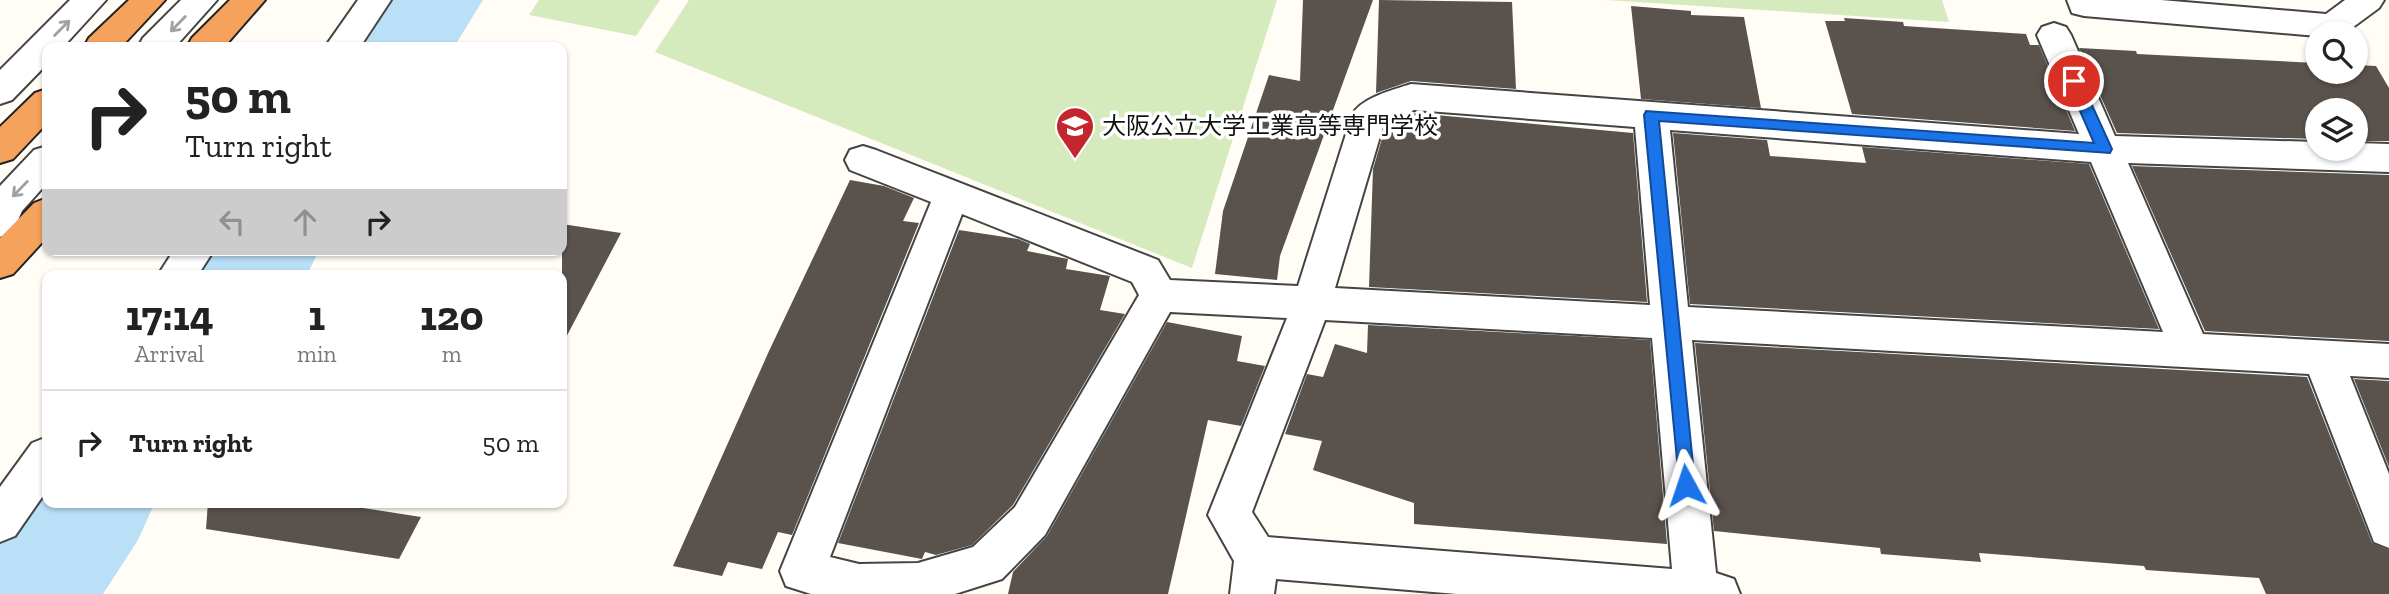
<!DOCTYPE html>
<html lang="en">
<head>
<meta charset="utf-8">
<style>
	body { margin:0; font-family:"Zilla Slab","Noto Sans JP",serif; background:#f6f6f6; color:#222; height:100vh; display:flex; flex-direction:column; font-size:26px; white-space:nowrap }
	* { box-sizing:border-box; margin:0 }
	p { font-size:23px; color:#767676 }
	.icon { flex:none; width:38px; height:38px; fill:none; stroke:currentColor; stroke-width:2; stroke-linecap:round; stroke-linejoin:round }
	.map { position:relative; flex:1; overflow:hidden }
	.sheet { position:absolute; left:42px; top:270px; width:525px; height:238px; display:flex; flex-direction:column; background:#fff; border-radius:14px; box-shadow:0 2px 5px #0004 }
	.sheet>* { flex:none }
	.hud { position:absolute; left:42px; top:42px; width:525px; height:214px; border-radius:14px; box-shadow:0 2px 5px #0004; background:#fff; color:#222; overflow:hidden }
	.fabs { position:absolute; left:2305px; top:21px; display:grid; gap:14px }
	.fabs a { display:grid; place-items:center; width:63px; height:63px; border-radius:50%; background:#fff; box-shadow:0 2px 5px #0004; font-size:35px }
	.pin { position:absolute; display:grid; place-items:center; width:60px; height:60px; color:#fff; margin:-30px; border:4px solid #fff; border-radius:50%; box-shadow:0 2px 7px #0007 }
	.me { position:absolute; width:77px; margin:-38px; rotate:355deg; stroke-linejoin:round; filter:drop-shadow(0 0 5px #0008) }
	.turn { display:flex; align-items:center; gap:24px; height:147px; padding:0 28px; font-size:32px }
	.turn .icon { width:91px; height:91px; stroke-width:2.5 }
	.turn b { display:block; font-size:49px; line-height:60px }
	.lanes { display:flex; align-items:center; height:66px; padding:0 28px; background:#0003; justify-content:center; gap:35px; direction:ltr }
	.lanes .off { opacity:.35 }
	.eta { display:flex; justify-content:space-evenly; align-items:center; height:119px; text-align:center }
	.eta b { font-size:42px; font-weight:800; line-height:49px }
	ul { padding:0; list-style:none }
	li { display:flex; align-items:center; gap:21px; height:105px; padding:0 28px; border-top:2px solid #e0e0e0 }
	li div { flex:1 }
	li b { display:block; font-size:26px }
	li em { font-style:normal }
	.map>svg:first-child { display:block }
	.green { fill:#d5ebbd }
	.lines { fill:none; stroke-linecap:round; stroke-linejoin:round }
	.river { fill:#b9e0f7; fill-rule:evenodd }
	.building { fill:#5a524d }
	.minor-casing { stroke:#444; stroke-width:4 }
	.highway-casing { stroke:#222; stroke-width:4 }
	.minor { fill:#fff; fill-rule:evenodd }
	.highway { fill:#f5a25d; fill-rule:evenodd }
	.oneway { stroke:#a0a0a0 }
	.route { fill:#1a73e8; stroke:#114b97; stroke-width:2 }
	.labels { text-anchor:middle; stroke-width:7; stroke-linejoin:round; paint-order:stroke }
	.poi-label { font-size:24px; fill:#111; stroke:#fff; text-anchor:start }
</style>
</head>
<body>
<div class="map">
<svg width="2389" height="594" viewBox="0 0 2389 594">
	<rect width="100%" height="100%" fill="#fffdf5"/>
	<!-- green -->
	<g class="green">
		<path d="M539,0h121l-24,36 -107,-21z"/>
		<path d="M689,0h588l-85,268 -537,-216z"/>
		<path d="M1607,0h335l7,22 -343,-22z"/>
	</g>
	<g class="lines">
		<!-- river -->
		<g class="river">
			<path d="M392,0h91l-29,47h-92z"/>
			<path d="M213,250h106l-12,25h-107z"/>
			<path d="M47,476v26h108l-17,38 -35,54h-103v-53z"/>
		</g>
	</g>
	<!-- building -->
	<g class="building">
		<path d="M1303,0h70l-93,256 -3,24 -62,-6 8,-63 46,-136 31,6z"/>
		<path d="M1379,0l133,2 4,87 -105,-8 -35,12z"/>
		<path d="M1631,6l60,5v4l53,2 17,91 -120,-9z"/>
		<path d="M1844,18l59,4 1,4 122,8 4,11h9l36,86 -223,-17 -27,-93h20z"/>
		<path d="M2079,48l57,3 1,3 180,9v9h39v-7l20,1 13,22v53h-33v-31h-39v29l-200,-6z"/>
		<path d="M1414,113l219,20 14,169 -278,-15 4,-118 13,-44z"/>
		<path d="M1673,133l94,7 3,16 96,7 -4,-16 227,17 70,165 -469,-25z"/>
		<path d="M2132,166l257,9v166l-184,-10z"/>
		<path d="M850,180l34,6 30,12 -11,23 16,2 -127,312 -14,-3 -16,37 -34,-7 -6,14 -49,-10 96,-215z"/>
		<path d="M562,224l59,9 -59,112z"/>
		<path d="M959,230l59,9 12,5 -3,7 41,8 -2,10 44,7 -10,34 25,4 -112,191 -41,40 -36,10 -11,-3 -3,7 -84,-16z"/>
		<path d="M1167,322l75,14 -5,25 28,5 -24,60 -33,-6 -40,174h-160l5,-22 34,-36z"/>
		<path d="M1368,325l282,15 17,204 -253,-20v-21l-101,-33 9,-29 -37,-7 22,-60 16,3 12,-33 32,9z"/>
		<path d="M1695,343l612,34 65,166 17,7v44h-123l-7,-16 -113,-8 -2,-4 -165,-13 2,9 -100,-8 -1,-6 -166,-17z"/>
		<path d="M2354,379l35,2v86z"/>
		<path d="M208,502h117l96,15 -22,42 -193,-30z"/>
	</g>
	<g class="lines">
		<defs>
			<g id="minor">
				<path d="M70,0h36l-43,47h-16v17l-35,36 -12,4v-34z"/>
				<path d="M181,0h36l-42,47h-37l5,-9z"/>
				<path d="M358,0h33l-31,47h-35z"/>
				<path d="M2067,0h94l165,14 19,-14h39l-5,8 -34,25h-28v3l-233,-20 -12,-3z"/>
				<path d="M2054,23l12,4 5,8 44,101 202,6v7h39v-6l33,1v28l-261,-9 75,171 186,10v34l-39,-2 39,98v74l-15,-6 -65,-168 -617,-34 24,233 18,6 6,15h-283l-181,-15 -2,15h-44l4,-33 -26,-46 79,-197 -117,-6 -125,223 -43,44 -47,15h-144l-25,-8 -6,-15 151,-369 -81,-32 -5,-10 5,-10 13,-4 13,4 282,110 12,20 128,6 54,-171c9,-17 40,-25 59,-31l668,50 -42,-99 5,-8zM1414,110l221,17 15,178 -315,-17 49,-165zM1670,130l421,32 72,170 -475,-25zM962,214l170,68 7,13 -124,212 -42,40 -55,16 -59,1 -29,-7zM1325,320l327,18 20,231 -404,-32 -16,-25z"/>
				<path d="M47,146v37l-25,28 -9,21 -13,5v-51l34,-36z"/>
				<path d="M174,250h40l-16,25h-40z"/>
				<path d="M47,437v53l-32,46 -15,6v-55l32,-44z"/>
			</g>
			<g id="highway">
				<path d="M129,0h36l-44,47h-37l5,-9z"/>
				<path d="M230,0h35l-41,47h-37l5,-9z"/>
				<path d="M47,89v34l-34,36 -13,4v-36l35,-34z"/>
				<path d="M47,198v39l-34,37 -13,4v-40l34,-35z"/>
			</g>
		</defs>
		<!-- minor casing -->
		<use href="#minor" class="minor-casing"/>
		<!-- highway casing -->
		<use href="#highway" class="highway-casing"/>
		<!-- minor -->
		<use href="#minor" class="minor"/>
		<!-- highway -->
		<use href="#highway" class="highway"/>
	</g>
	<!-- one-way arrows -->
	<defs><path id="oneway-shaft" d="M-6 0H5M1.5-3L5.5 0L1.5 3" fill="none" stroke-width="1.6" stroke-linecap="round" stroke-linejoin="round" transform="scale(1.75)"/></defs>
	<g class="oneway">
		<use href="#oneway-shaft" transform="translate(178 24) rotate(134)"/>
		<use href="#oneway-shaft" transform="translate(62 28) rotate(-45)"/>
		<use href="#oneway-shaft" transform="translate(20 189) rotate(134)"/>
	</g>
	<!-- route -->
	<path class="route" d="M2074,75l7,6 31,68 -2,4 -451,-32 36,364 -3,6 -6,2 -6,-2 -36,-376 2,-4 448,32 -27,-62z"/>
	<!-- icons -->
	<defs>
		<symbol id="university-pin" viewBox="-11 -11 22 30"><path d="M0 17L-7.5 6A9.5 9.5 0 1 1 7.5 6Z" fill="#c4262e" stroke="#fff"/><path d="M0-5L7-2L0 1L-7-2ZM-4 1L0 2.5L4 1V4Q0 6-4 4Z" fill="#fff"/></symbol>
	</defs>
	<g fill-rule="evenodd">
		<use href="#university-pin" x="1053" y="104" width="44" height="60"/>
	</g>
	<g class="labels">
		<!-- poi labels -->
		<g class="poi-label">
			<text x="1102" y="134">大阪公立大学工業高等専門学校</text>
		</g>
	</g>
</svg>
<div class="fabs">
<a><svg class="icon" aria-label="search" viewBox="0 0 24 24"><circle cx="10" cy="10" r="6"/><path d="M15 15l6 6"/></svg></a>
<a><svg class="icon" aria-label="layers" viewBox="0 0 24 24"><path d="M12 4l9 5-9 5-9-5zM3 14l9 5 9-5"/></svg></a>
</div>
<div class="pin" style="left:2074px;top:81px;background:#d93025"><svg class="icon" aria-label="arrive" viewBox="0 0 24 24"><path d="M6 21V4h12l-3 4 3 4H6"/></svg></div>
<svg class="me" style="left:1686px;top:485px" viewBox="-20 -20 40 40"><path d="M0-17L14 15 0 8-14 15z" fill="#1a73e8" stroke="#fff" stroke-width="4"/></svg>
<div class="hud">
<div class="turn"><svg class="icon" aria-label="right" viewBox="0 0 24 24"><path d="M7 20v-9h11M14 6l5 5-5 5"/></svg><div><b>50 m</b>Turn right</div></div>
<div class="lanes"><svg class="icon off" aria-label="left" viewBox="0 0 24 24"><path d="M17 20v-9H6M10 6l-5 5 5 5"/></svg><svg class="icon off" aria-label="ahead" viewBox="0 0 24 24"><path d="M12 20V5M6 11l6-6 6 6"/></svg><svg class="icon" aria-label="right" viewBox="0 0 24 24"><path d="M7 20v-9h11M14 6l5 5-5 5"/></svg></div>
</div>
<section class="sheet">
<div class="eta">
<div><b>17:14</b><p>Arrival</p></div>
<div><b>1</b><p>min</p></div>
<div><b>120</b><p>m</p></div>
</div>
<ul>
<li><svg class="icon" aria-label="right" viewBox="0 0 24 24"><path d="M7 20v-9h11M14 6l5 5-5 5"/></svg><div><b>Turn right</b></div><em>50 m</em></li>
</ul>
</section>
</div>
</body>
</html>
